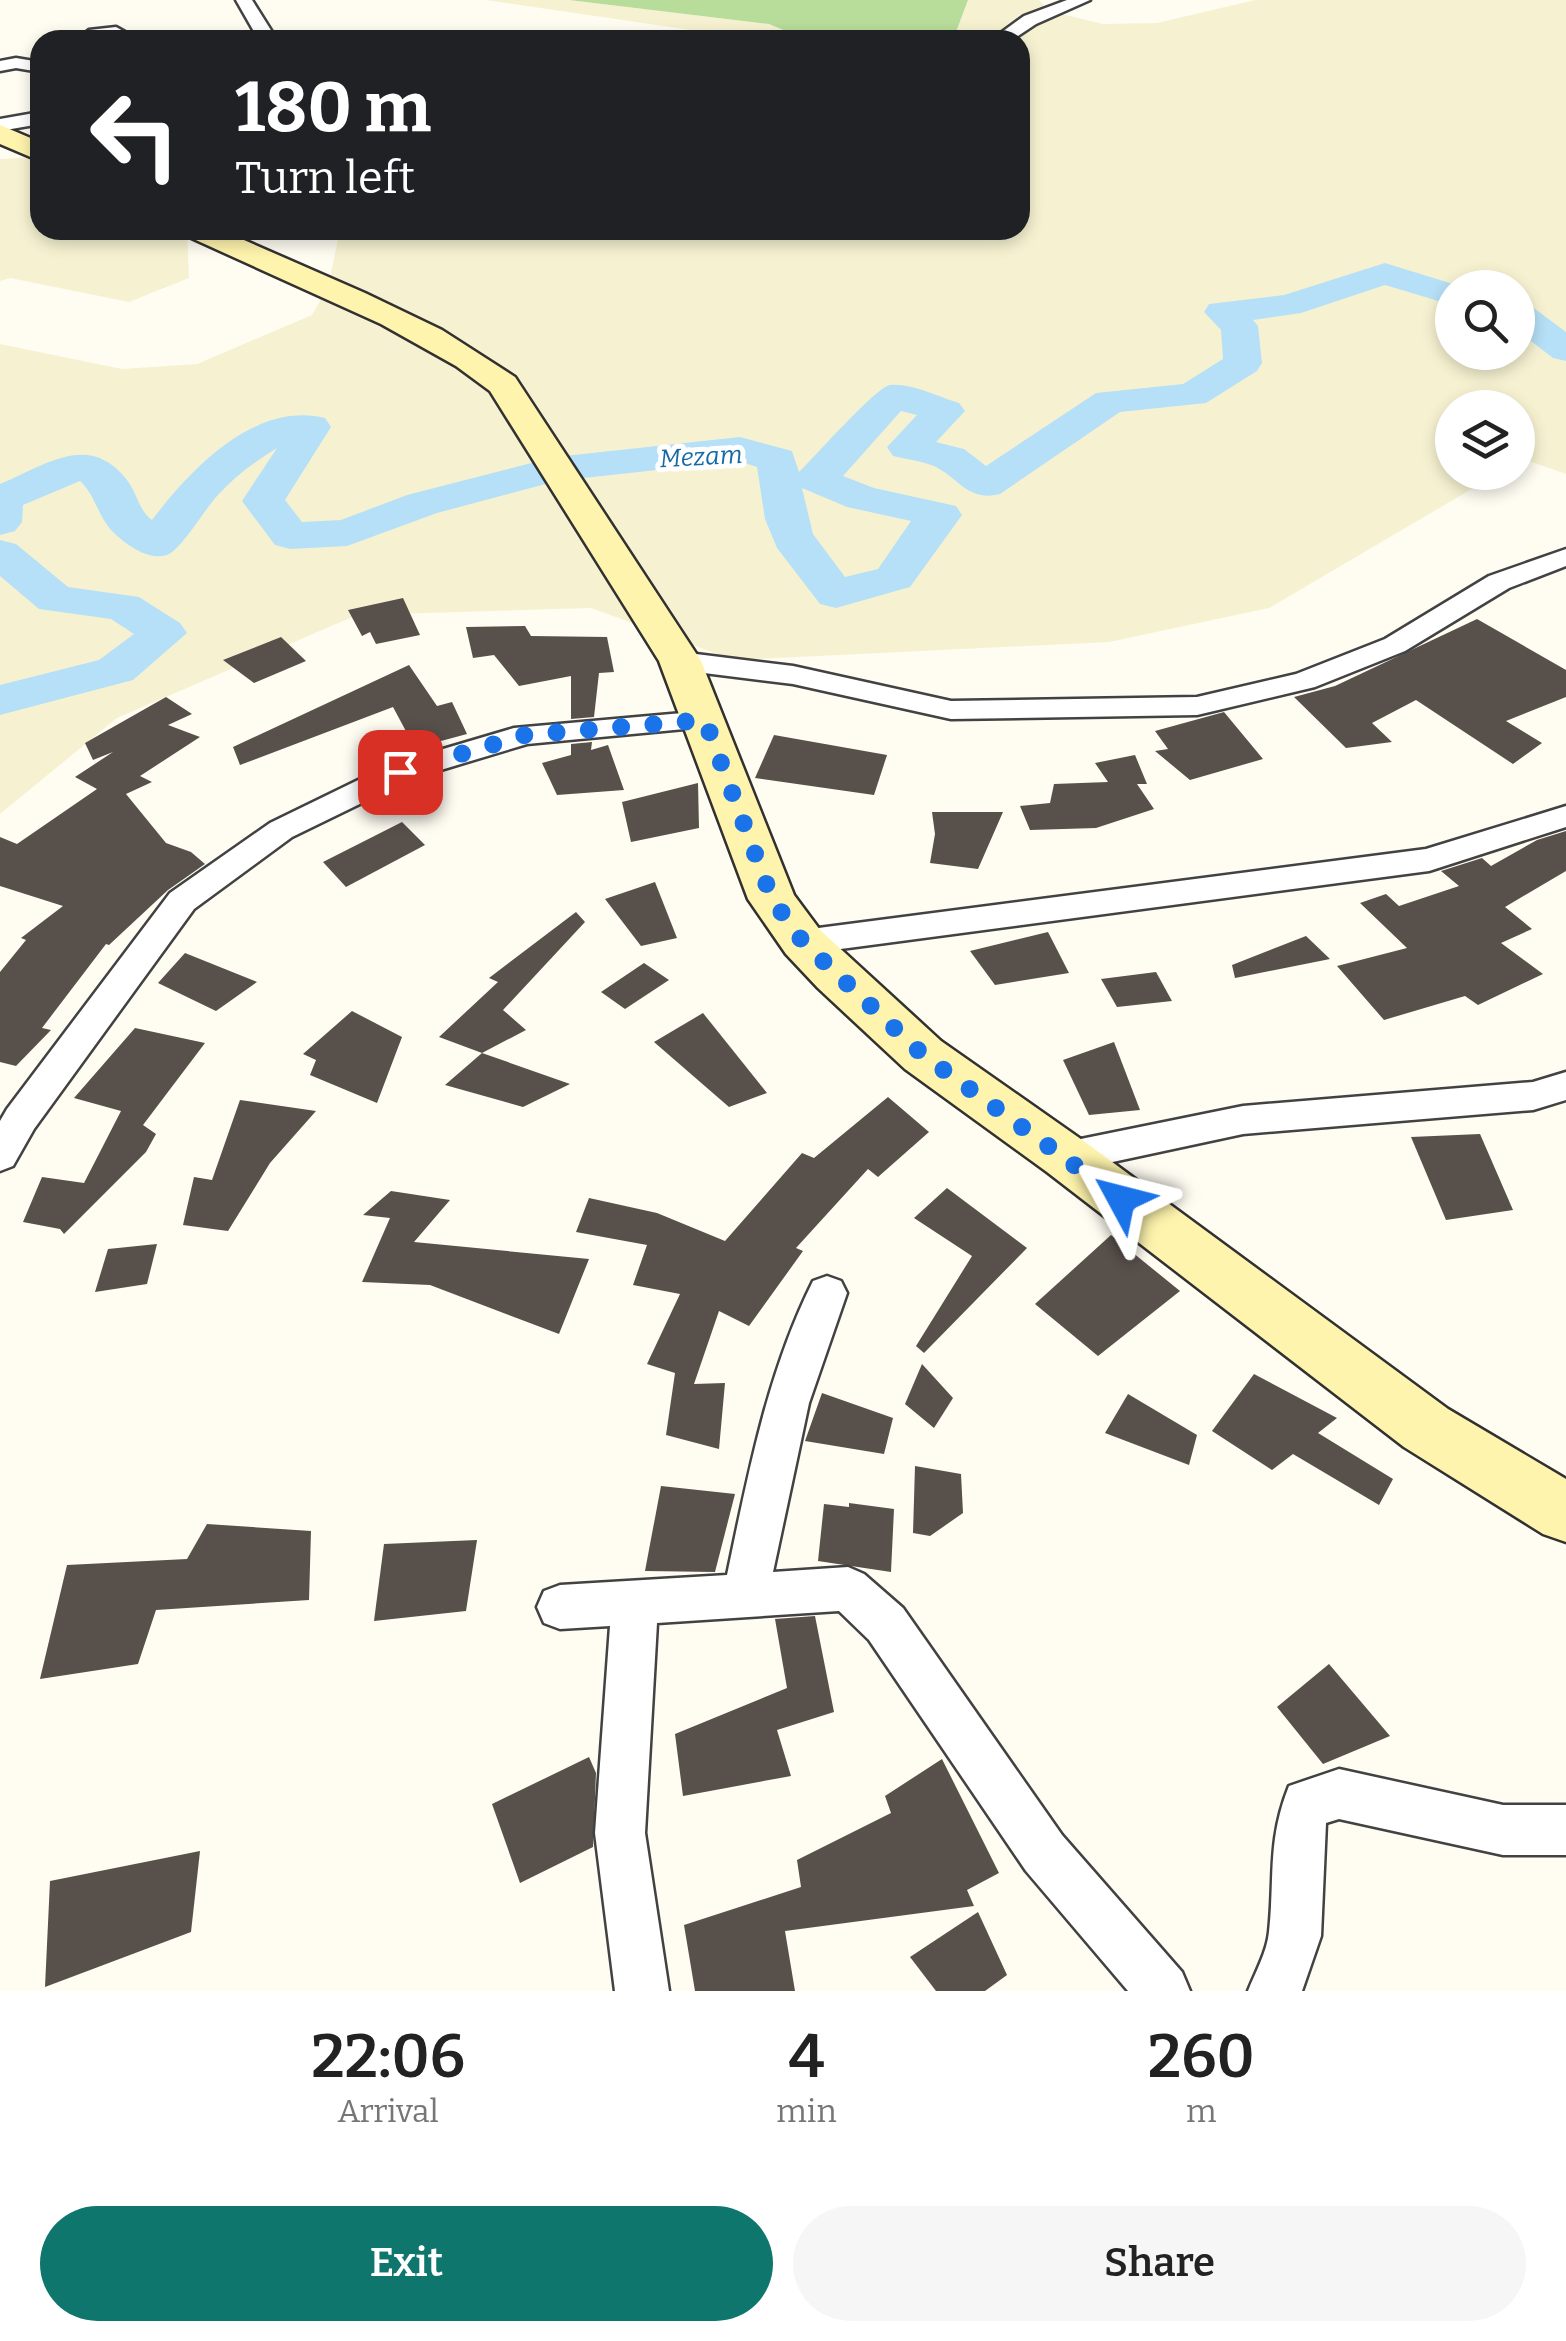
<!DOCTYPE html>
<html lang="en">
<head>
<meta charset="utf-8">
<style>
	body { margin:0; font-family:Bitter,serif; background:#f6f6f6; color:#222; height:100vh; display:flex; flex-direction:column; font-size:38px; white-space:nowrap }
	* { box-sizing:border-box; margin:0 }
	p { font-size:32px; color:#767676 }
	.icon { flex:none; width:55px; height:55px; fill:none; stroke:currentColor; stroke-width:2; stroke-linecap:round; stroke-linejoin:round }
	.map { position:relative; height:1991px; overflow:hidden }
	.drawer { display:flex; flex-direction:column; background:#fff; flex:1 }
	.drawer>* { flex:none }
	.top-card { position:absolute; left:30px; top:30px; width:1000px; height:210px; border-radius:30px; box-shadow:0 5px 15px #0003; background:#202124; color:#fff; overflow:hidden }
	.controls { position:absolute; left:1435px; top:270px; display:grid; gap:20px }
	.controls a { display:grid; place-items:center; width:100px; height:100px; border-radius:50%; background:#fff; box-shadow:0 5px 15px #0003; font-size:50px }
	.pin { position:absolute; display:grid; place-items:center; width:85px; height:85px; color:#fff; margin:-42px; border-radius:20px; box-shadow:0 5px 15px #0006 }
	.me { position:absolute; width:110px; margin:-55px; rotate:308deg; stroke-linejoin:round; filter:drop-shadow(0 0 8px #0008) }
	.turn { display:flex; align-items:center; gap:35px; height:210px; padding:0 40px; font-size:45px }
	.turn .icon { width:130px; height:130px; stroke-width:2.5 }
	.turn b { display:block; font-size:70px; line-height:85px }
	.eta { display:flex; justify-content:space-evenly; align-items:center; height:170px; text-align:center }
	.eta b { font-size:60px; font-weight:600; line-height:70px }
	.cta { display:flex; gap:20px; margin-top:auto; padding:20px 40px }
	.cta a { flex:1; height:115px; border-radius:60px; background:#0f766e; color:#fff; font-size:40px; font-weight:600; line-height:115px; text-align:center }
	.cta a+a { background:#f6f6f6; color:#222 }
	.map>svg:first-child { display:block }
	.farmland { fill:#f6f2d1; fill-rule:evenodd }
	.forest { fill:#b8dc99 }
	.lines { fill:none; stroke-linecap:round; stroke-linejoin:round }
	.river { fill:#b6e0f7; fill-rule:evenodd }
	.building { fill:#58504b }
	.street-casing { stroke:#424242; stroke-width:5 }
	.secondary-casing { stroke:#313131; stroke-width:5 }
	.street { fill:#fff; fill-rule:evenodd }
	.secondary { fill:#fff4ad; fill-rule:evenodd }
	.route { stroke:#1a73e8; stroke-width:18; stroke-dasharray:0 32.4 }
	.labels { text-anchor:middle; stroke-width:10; stroke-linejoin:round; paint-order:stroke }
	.far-water-label { font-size:25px; font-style:italic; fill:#1569a5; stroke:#fff }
</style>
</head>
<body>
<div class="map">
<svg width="1566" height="1991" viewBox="0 0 1566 1991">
	<rect width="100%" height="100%" fill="#fffcf2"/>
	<!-- farmland -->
	<g class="farmland">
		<path d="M486,0h83l200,24 38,16h-74l-22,-7z"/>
		<path d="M968,0h71l10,11 54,13 54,-1 98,-23h311v474l-43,-15 -5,3v-54h-66v64l47,1 -230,135 -160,34 -375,18 -143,-52 -234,7 -240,103 -117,96v-470l122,25 75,-5 115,-49 16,-28 12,-57h680v-190h-67zM1452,288h66v64h-66z"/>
		<path d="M40,157v73h147l2,48 -60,24 -119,-24 -10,3v-122z"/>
	</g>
	<!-- forest -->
	<path class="forest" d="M569,0h399l-15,40h-146l-38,-16z"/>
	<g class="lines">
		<!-- river -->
		<g class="river">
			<path d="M1385,263l81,25h-14v17l-67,-20 -84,28 -48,7 5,6 4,37 -5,8 -51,32 -86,9 -120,82c-32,8 -40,-15 -66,-28 -13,-5 -28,-7 -41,-10l-6,-9 30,-32 -16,-4 -58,65 31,12 82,18 6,9 -52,72 -74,21 -16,-4 -43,-56 -12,-29 -8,-52 -19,-6 -181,20 -120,32 -90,33 -57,3 -15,-4 -33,-44 35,-53c-23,14 -43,29 -60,48 -12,13 -36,54 -50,59 -18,6 -41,-10 -54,-23 -15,-15 -17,-36 -33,-51l-57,24 -1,17 -7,9 -15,4v-51c46,-19 89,-53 127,-4 10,13 12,31 25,40 38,-50 102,-119 173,-102l6,9 -46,73 17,22 39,-2 66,-25 148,-38 185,-20 52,14 7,21c15,-14 78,-86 91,-87 21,-2 49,12 69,18l6,8 -29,31 28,7 22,17 110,-73 87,-9 40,-25 -2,-29 -17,-18 5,-8 75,-9zM802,488l45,19 64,14 -33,48 -33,8 -32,-43z"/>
			<path d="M1518,303l13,3 35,26v29l-13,-3 -35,-27z"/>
			<path d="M0,540l16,4 52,43 71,10 41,26 7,10 -54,47 -133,35v-30l99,-25 35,-26 -23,-15 -72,-10 -39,-33z"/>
		</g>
	</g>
	<!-- building -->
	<g class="building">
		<path d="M403,598l17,37 -44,9 -6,-12 -8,4 -14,-26z"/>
		<path d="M1477,619l89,51v27l-60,24 36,22 -29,21 -97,-64 -44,23 20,19 -46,6 -52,-51 41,-11z"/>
		<path d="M525,626l6,10 76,1 7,35 -15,1 -5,44 -23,2v-43l-52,10 -25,-31 -21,3 -7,-31z"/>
		<path d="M281,637l25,24 -52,22 -31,-23z"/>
		<path d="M409,665l28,41 15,-4 15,32 -52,14 -22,-41 -153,58 -7,-18z"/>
		<path d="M166,697l26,17 -24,11 32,12 -60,39 12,6 -26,12 40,49 25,9 14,12 -37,26 -59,55 -3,-1 -64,84 9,2 -35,36 -16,-4v-90l26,-32 -5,-2 42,-32 -63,-20v-49l17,7 80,-55 -22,-12 38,-25 -20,8 -8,-17z"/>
		<path d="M1224,712l39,47 -73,21 -35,-29 13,-2 -13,-18z"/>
		<path d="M774,735l113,20 -13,40 -119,-17z"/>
		<path d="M592,742l-1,8 17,-5 16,45 -67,5 -15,-32 29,-8v-11z"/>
		<path d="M1135,755l12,29h-10l17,25 -58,19 -66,2 -10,-24 30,-3 4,-19 54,-2 -13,-19z"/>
		<path d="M698,783l1,45 -68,14 -9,-40z"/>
		<path d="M932,812h71l-25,57 -48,-6 5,-29z"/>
		<path d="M402,822l23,23 -79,42 -23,-25z"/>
		<path d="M1566,831v40l-61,36 27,22 -31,14 42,31 -65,31 -13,-9 -81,24 -47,-54 70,-18 -47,-45 26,-9 13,12 60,-20 -18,-15 41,-13 9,8 46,-26z"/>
		<path d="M655,882l22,56 -36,8 -36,-47z"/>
		<path d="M576,912l9,10 -82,88 23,20 -44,23 -43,-16 59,-55 -9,-4z"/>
		<path d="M1048,932l21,41 -74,12 -25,-34z"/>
		<path d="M1306,936l24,23 -95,19 -3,-13z"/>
		<path d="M185,953l72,29 -41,29 -58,-28z"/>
		<path d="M644,963l25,17 -44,29 -24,-17z"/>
		<path d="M1156,972l16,29 -55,6 -16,-28z"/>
		<path d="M352,1011l50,26 -25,66 -67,-28 6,-15 -13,-6z"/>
		<path d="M703,1013l64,80 -38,14 -75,-65z"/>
		<path d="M135,1028l70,15 -62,82 13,9 -10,18 -82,82 -4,-5 -37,-7 19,-45 42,6 37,-72 -47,-13z"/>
		<path d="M1114,1042l26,68 -51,5 -26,-55z"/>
		<path d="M482,1053l88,31 -47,23 -78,-22z"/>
		<path d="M888,1097l41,35 -51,45 -10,-8 -72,79 7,3 -54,75 -30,-15 -25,73 31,-1 -6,66 -53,-14 9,-62 -28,-9 33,-70 -47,-9 14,-40 -71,-13 13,-34 68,15 68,28 77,-88 12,5z"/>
		<path d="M240,1100l76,11 -46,52 -42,68 -45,-6 11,-48 18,3z"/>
		<path d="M1480,1134l33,76 -67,10 -35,-83z"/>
		<path d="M947,1188l80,60 -103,105 -8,-7 56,-90 -58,-38z"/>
		<path d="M391,1191l59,9 -36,42 175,17 -30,75 -129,-49 -68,-3 28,-64 -27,-3z"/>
		<path d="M1111,1235l69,56 -82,65 -63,-52z"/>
		<path d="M157,1244l-10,40 -52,8 13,-43z"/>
		<path d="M922,1364l31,34 -19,30 -29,-24z"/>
		<path d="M1254,1374l83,44 -19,15 75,46 -14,26 -86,-51 -21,16 -60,-39z"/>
		<path d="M822,1393l71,25 -9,36 -79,-13z"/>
		<path d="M1128,1394l69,41 -8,30 -84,-32z"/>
		<path d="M915,1466l46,8 2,39 -33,23 -17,-3z"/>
		<path d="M661,1486l74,8 -20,78 -70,-1z"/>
		<path d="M849,1503l45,6 -3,63 -73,-11 6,-57 25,3z"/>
		<path d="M207,1524l104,7 -2,69 -153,10 -18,54 -98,15 27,-114 120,-6z"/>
		<path d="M477,1540l-11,71 -92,10 10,-77z"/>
		<path d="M815,1616l19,96 -57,18 14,46 -108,20 -8,-62 112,-46 -12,-69z"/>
		<path d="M1329,1664l61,72 -67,28 -46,-57z"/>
		<path d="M589,1757l7,16 -3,74 -73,36 -28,-79z"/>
		<path d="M942,1759l57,114 -32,17 7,16 -189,25 10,60h-100l-11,-66 117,-38 -4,-27 94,-47 -6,-17z"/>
		<path d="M200,1851l-9,81 -146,55 5,-106z"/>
		<path d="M978,1912l29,63 -22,16h-49l-26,-34z"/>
	</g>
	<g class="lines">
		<defs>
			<g id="street">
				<path d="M236,0h16l22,35 -4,5h-18l4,-5z"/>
				<path d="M1067,0h23l-54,24 -24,16h-21l33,-24z"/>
				<path d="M116,27l9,5 -3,4 -45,4 12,-10z"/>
				<path d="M16,58l24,4v10l-24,-4 -16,3v-10z"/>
				<path d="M40,112v12l-40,7v-12z"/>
				<path d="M1566,549v17l-57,22 -104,63 -90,36 -118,28 -246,4 -158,-35 -113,-14 -10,-3 -4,-6 4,-6 10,-3 113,14 158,35 246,-4 99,-23 89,-35 104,-63z"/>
				<path d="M705,711l11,3 4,6 -4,6 -189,18 -116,35 -119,58 -98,72 -160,220 -21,37 -13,5v-50l7,-12 163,-216 100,-70 119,-58 125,-37z"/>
				<path d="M1566,806v21l-137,44 -626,83 -12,-4 -5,-8 5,-8 12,-4 623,-81z"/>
				<path d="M1566,1072v28l-33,10 -290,24 -177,38 -13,-5 -6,-10 6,-10 13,-5 177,-36 290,-24z"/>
				<path d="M827,1276l14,5 6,12 -38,110 -36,169 75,-5 16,7 39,34 159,227 120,137 8,19h-62l-102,-120 -157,-231 -30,-29 -182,12 -12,210 24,158h-54l-20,-158 15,-207 -50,3 -16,-6 -7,-16 7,-16 16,-6 167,-10c21,-100 40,-202 86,-294z"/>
				<path d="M1339,1769l164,36h63v50h-63l-164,-36 -13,4 -5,113 -19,55h-54c7,-18 19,-39 21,-59 6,-55 -2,-91 20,-146z"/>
			</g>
			<g id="secondary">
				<path d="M0,125l40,17v19l-40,-17z"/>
				<path d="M182,230h39l144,63 77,37 73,47 186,284 93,234 26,35 121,111 144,101 363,267 118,70v63l-23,-8 -139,-87 -357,-275 -142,-103 -87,-81 -32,-34 -38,-55 -89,-238 -169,-270 -34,-25 -75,-42 -194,-88z"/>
			</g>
		</defs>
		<!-- street casing -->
		<use href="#street" class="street-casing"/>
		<!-- secondary casing -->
		<use href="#secondary" class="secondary-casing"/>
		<!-- street -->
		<use href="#street" class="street"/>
		<!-- secondary -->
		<use href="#secondary" class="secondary"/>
	</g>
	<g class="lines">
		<!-- route -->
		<path class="route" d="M400,772l125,-37 180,-15 67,179 31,43 120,113 198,144"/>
	</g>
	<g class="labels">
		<!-- far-water labels -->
		<g class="far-water-label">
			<text transform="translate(701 456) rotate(-3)" y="9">Mezam</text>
		</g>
	</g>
</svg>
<div class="controls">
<a><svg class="icon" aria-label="search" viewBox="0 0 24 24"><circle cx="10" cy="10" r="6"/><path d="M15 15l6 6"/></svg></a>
<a><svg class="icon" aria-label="layers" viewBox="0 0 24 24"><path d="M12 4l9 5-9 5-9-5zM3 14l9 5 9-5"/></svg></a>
</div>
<div class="pin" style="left:400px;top:772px;background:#d93025"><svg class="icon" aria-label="arrive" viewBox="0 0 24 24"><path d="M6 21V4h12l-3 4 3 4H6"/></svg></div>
<svg class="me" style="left:1121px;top:1199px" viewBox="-20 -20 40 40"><path d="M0-17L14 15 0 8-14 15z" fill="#1a73e8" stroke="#fff" stroke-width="4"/></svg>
<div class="top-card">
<div class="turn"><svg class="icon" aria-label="left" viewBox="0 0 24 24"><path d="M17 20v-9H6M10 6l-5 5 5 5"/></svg><div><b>180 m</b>Turn left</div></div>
</div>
</div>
<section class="drawer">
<div class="eta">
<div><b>22:06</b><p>Arrival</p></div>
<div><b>4</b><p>min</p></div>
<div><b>260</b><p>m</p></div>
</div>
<div class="cta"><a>Exit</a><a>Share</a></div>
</section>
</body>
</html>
